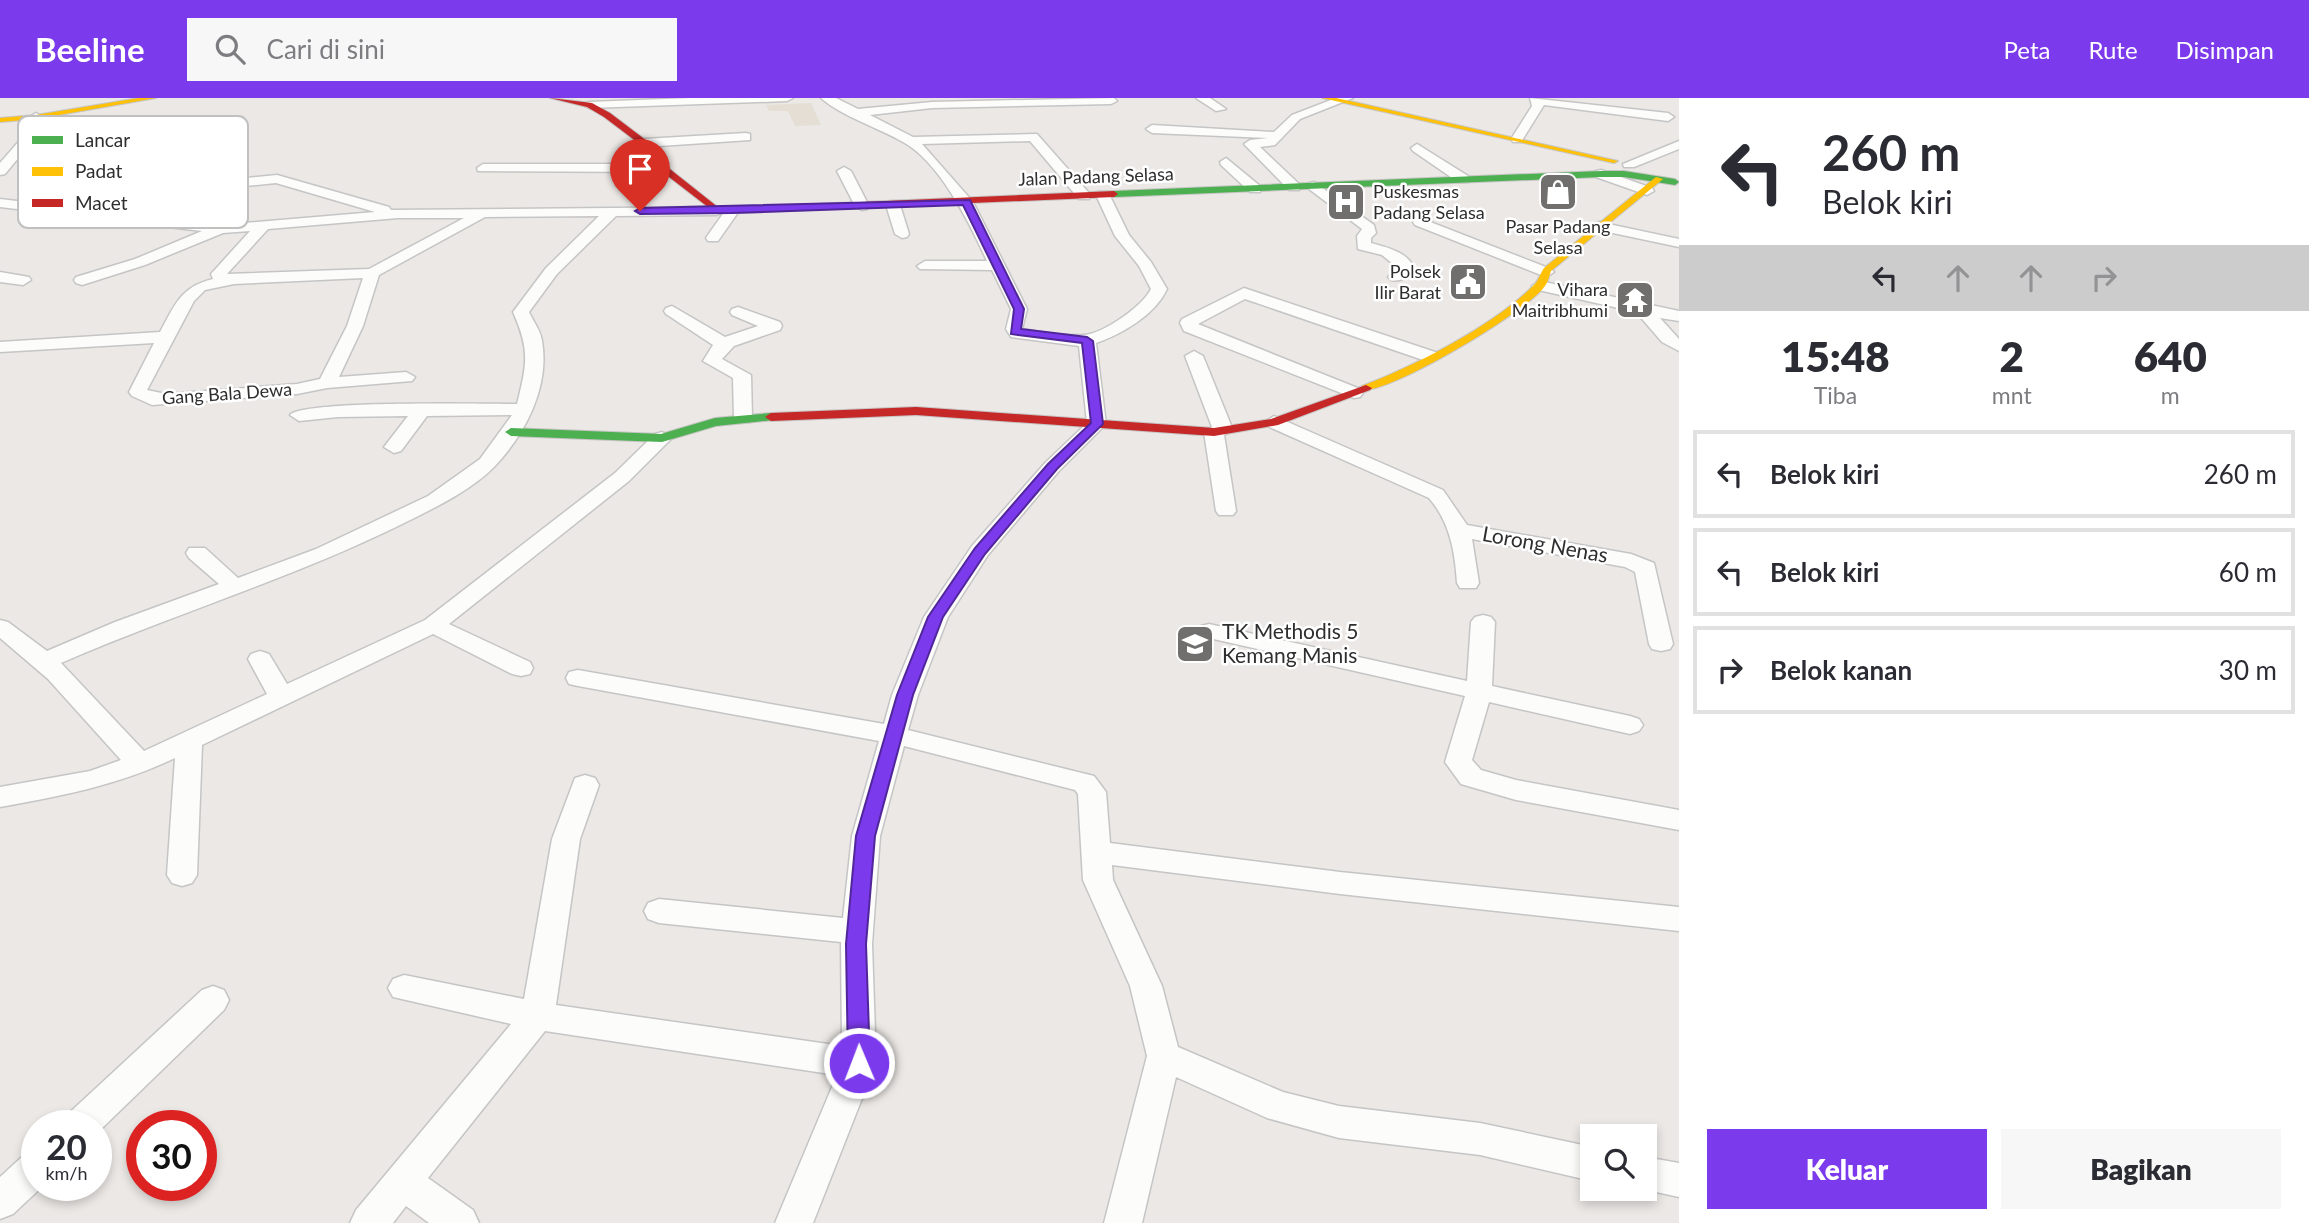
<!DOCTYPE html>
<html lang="id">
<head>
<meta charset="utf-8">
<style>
	body { margin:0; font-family:Lato,sans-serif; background:#f7f7f7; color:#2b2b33; height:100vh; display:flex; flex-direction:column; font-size:26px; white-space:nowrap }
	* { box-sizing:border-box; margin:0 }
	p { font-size:23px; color:#7c7c81 }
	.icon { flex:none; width:38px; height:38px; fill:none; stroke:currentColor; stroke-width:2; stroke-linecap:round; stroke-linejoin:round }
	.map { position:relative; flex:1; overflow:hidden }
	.drawer { display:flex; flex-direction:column; background:#fff; width:630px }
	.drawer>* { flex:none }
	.guide { background:#fff; color:#2b2b33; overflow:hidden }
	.controls { position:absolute; left:1580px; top:1026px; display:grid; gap:14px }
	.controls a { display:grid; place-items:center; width:77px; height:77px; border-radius:0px; background:#fff; box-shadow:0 4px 10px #0003; font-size:35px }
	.speed { position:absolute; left:21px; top:1012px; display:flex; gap:14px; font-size:35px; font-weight:700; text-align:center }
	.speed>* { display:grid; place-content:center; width:91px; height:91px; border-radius:50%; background:#fff; box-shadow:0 4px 10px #0003; line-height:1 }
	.speed small { font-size:18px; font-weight:400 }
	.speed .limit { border:10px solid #d22; background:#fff; color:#111 }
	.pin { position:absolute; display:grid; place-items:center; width:60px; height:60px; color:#fff; margin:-72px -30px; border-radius:50% 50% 50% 0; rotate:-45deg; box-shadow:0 0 7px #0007 }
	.pin .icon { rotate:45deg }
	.me { position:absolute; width:77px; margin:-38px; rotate:359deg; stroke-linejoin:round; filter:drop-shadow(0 0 5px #0008) }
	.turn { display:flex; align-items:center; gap:24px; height:147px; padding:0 28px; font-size:32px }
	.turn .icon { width:91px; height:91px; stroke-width:2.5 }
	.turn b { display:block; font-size:49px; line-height:60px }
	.lanes { display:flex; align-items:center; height:66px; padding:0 28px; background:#0003; justify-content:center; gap:35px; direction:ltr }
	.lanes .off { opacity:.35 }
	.eta { display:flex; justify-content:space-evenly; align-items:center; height:119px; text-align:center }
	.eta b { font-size:42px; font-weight:800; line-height:49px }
	.button { display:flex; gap:14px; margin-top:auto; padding:14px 28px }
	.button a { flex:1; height:80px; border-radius:0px; background:#7c3aed; color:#fff; font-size:28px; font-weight:800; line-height:80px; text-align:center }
	.button a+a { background:#f7f7f7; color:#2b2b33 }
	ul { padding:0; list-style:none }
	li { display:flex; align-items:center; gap:21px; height:88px; margin:0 14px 10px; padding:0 14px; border:4px solid #e1e1e2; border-radius:0px }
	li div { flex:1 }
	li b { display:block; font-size:26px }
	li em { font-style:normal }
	header { display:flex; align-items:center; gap:42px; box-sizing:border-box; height:98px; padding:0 35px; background:#7c3aed; color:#fff }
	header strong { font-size:33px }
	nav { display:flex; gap:38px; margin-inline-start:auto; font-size:24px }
	.search { width:490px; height:63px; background:#f7f7f7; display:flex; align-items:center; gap:18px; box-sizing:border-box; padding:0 24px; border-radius:0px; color:#7c7c81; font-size:26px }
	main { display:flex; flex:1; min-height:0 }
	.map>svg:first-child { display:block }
	.education { fill:#e5ded4 }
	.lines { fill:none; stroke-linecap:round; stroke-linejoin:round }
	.street-casing { stroke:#c6c5c5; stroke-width:3 }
	.fast-casing { stroke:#c6c5c5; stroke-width:2 }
	.slow-casing { stroke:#c6c5c5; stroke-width:2 }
	.jam-casing { stroke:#c6c5c5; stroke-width:2 }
	.street { fill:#fcfcfb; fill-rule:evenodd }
	.fast { fill:#4caf50; fill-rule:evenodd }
	.slow { fill:#ffc107; fill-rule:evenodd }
	.jam { fill:#c62828; fill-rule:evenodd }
	.route { fill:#7c3aed; stroke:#51269a; stroke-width:2 }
	.labels { text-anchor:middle; stroke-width:5; stroke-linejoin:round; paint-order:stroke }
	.far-street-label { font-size:18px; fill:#2e2e2e; stroke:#fff }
	.far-poi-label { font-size:18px; fill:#2e2e2e; stroke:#fff; text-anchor:end }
	.street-label { font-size:21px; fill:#2e2e2e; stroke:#fff }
	.poi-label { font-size:21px; fill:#2e2e2e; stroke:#fff; text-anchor:start }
	.key { fill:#fff; stroke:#c0c0c0; stroke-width:2 }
	.key-label { font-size:19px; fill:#2e2e2e }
</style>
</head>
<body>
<header>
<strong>Beeline</strong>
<div class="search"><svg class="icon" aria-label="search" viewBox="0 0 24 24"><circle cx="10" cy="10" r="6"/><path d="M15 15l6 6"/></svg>Cari di sini</div>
<nav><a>Peta</a><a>Rute</a><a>Disimpan</a></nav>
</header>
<main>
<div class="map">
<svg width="1679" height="1125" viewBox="0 0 1679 1125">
	<rect width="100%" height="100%" fill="#ebe8e5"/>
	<!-- education -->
	<path class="education" d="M811,5l10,22 -26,1 -7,-15h-19l-3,-6z"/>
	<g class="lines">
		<defs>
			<g id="street">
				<path d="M690,0h103l-6,3 -198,7 -6,-3 6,-3z"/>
				<path d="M821,0h15l22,11 74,-7 182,-4 3,3 -6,3 -179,4 -62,7 43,22 124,-3 52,59v6h-10l-49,-58 -108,3 51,58 54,107 -5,20c20,3 42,8 62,6 19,-1 59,-29 67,-46l-12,-23 -24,-30 -19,-41 2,-3h10l21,43 22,27 16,27c-12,26 -45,45 -71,54l10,81 -47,47 -71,84 -40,62 -30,78 -10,35 186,46 12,16 4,51 230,29 339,35v24l-339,-37 -228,-29 1,15 49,106 16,61 105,45 56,14 141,17 112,24v34l-112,-26 -141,-17 -72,-20 -91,-41 -34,146h-38l43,-167 -17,-70 -47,-106 -5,-86 -3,-4 -171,-44 -24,90 -8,108 4,119 -63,160h-38l62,-148 -292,-44 -117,147 45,32 6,13h-50l-23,-17 -13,17h-43l6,-13 155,-186 -118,-27 -5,-9 5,-9 11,-4 120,24 28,-160 23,-61 10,-3 10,3 4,7 -19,54 -24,166 286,41 -1,-104 -182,-19 -11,-4 -4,-8 4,-8 11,-4 184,19 9,-82 27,-95 -301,-55 -9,-2 -3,-6 3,-6 9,-2 306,54 8,-29 32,-78 48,-71 73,-83 42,-40 -8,-77 -68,-9 -5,-8 5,-20 -19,-39 -72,-1 -3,-3 8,-5h62c-17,-37 -47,-99 -84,-119 -24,-14 -62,-26 -82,-44z"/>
				<path d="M1196,0h14l16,11 -10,2z"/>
				<path d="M1336,0h17l-53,21 -25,26 -15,2 39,37v6h-10l-45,-46 6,-4 18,-2 -116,-5 -6,-4 6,-4 122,7 18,-17z"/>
				<path d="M1530,0l138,15 6,4 -6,4 -124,-16 -23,37h-8l-2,-3 21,-33z"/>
				<path d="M36,15l6,4 -9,21 142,16 52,26 50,-5 112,32 2,3 326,-3 7,4 -7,4 -101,1 -59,58 -28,38c4,9 12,19 13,29 8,46 -17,93 -47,125 -25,26 -67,45 -99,61 -109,53 -225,88 -335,136l83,88 123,-57 -19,-35 3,-5 9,-3 9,3 18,30 138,-64 190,-147 40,-39 7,-2 10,6 -43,43 -180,143 81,38 3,6 -3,6 -9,2 -9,-2 -79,-40 -231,111 -5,130 -5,8 -10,3 -10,-3 -5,-8 8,-117c-56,27 -114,38 -175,49v-20l90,-16 31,-11 -73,-81 -48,-41v-18l8,2 39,29 68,-29 104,-38 -30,-26 -3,-5 3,-5h16l33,30 78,-29 112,-53 52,-37 32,-44 -85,1 -26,35 -7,2 -10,-6 24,-31 -70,1 -39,4 -9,-6c12,-15 196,-11 227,-11 10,-40 13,-54 -4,-92l33,-44 53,-52 -114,1 -106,58 -16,51 -24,51 67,-5 9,5 -3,4 -85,7 -30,6 -145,11 -20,-9 -3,-4 25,-49 -154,9v-10l160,-10c15,-27 20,-45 53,-53l-2,-5 39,-43 -27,2 -78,32 -63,20 -6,-2 -2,-3 2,-3 59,-18 67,-28 -202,-24v-8l220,26 155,-13 -99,-29 -51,5 -53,-27 -143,-16 -24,29 -5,1v-12l20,-23 10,-23zM398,120h66l-95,51 -142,5 41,-45zM363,180l-16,48 -27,53 -23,5 -131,10 -19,-4 47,-89 11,-11 29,-6z"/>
				<path d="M746,35l4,1v6l-106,7 -6,-4 6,-4z"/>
				<path d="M1679,43v8l-45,18h-10l-1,-3z"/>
				<path d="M1417,46l51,32v6h-10l-45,-31 -2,-3z"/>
				<path d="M1226,60l34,28v6h-10l-29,-27 -1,-3z"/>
				<path d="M483,66h180l6,4 -6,4 -185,-1 -1,-3z"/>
				<path d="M844,69l7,4 18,35 -2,3 -5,1 -7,-4 -18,-35z"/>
				<path d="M1601,72l51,18 2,3 -7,4 -51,-18v-6z"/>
				<path d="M1314,84l60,43 2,8 -5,5v5c15,4 41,10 43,28 -5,7 -15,11 -23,9l-3,-3 10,-9 -16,-13 -24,-6 -1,-13 5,-7 -53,-40v-6z"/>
				<path d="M893,103l7,4 9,29 -2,3 -5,1 -7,-4 -9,-29z"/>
				<path d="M732,109l7,4 -21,30h-10l-2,-3 2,-3 19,-27z"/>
				<path d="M1420,120l131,51 3,3 -8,5 -5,-2 -126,-50 -2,-3z"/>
				<path d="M1599,124l80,17v8l-85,-18v-6z"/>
				<path d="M0,174l29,5 2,3 -8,5 -23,-3z"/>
				<path d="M1540,183l139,30v10l-19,-3 19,21v12l-17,-9 -26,-30 -102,-23 -2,-3z"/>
				<path d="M1244,190l194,65 3,4 -9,5 -6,-1 -181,-62 -47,25 162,65 3,4 -3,4 -6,1 -170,-67 -4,-8 2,-4z"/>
				<path d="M672,208l53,31 33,-11 -26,-11 -2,-3 2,-3 6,-2 42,15 2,4 -2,4 -46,16 -12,13 29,16 1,43 -2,4h-14l-2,-4 -1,-40 -30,-17 10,-16 -47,-31 -2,-3 2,-3z"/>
				<path d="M1194,253l9,5 30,74 -9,5 12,76 -3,4h-14l-3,-4 -12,-79 8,-5 -27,-71z"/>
				<path d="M1274,318l169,74 24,35 164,29 23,9 19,81 -3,5 -9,2 -9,-2 -3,-5 -14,-72 -10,-5 -153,-28 7,44 -3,5h-16l-3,-5c-2,-31 -7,-61 -28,-85l-162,-72 -2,-4z"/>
				<path d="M1483,517l8,2 4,5 -3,64 138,30 9,3 4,6 -4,6 -9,3 -141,-32 -17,58 9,10 35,10 163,30v20l-163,-30 -55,-16 -16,-22 20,-66 -256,-58 -8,-2 -4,-5 4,-5 8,-2 258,57 4,-59 4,-5z"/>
				<path d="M213,888l11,4 5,10 -5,10 -128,124v-9h-33l5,-11 134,-124z"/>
				<path d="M37,1052v35h7l-31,29 -13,5v-42l24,-22z"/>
				<path d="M1645,1059l34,6v34l-41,-9h7z"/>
			</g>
			<g id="fast">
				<path d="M1601,73h23l51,8 4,3 -4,3 -51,-8h-23l-487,20 -4,-3 4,-3z"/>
				<path d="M771,315l4,1v6l-59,6 -54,16 -151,-6 -6,-4 6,-4 150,6 54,-16z"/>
			</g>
			<g id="slow">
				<path d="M139,0h17l-120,21 -36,3v-4l36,-3z"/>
				<path d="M1322,0h14l282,63 -4,2z"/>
				<path d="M1656,79l7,2 -112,92c-2,5 -3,11 -6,15 -17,25 -156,108 -183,104v-4c52,-20 131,-60 171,-100 5,-4 7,-12 11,-18z"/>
			</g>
			<g id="jam">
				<path d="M550,0l42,5 18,10 37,28 19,25 53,42 395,-17 4,3 -4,3 -397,17 -57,-44 -19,-25 -37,-28 -17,-10z"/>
				<path d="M1366,287l6,3 -2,2 -92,35 -64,11 -298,-21 -145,6 -6,-4 6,-4 145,-6 298,21 57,-9z"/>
			</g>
		</defs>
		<!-- street casing -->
		<use href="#street" class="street-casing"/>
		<!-- fast casing -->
		<use href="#fast" class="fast-casing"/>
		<!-- slow casing -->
		<use href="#slow" class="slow-casing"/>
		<!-- jam casing -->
		<use href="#jam" class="jam-casing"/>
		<!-- street -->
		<use href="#street" class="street"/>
		<!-- fast -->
		<use href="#fast" class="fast"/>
		<!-- slow -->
		<use href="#slow" class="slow"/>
		<!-- jam -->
		<use href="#jam" class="jam"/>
	</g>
	<!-- route -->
	<path class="route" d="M970,102l54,109 -3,20 66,8 6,4 10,83 -46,45 -72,85 -42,63 -30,78 -38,141 -9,108 4,119 -4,7 -7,3 -8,-3 -3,-7 -2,-119 10,-108 41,-141 31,-78 47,-69 73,-84 43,-41 -9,-80 -71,-9 3,-25 -51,-104 -231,8 -92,1 -5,-3 5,-3z"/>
	<!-- icons -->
	<defs>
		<symbol id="shop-square" viewBox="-11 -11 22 22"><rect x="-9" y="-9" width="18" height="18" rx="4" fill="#706f6e" stroke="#fff"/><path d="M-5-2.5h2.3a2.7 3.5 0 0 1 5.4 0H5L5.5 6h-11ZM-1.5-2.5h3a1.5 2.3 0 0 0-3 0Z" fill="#fff"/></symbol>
		<symbol id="hospital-square" viewBox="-11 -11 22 22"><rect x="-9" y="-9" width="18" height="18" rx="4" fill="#706f6e" stroke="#fff"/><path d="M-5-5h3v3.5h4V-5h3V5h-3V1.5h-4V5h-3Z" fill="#fff"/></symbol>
		<symbol id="civic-square" viewBox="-11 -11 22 22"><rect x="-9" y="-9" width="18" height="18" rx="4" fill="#706f6e" stroke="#fff"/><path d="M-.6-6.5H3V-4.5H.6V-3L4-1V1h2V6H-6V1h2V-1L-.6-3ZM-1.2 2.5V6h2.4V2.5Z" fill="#fff"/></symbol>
		<symbol id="temple-square" viewBox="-11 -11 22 22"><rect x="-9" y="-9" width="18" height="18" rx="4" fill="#706f6e" stroke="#fff"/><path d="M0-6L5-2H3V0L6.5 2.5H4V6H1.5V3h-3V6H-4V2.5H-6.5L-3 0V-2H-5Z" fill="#fff"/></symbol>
		<symbol id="school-square" viewBox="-11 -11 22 22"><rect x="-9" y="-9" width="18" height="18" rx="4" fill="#706f6e" stroke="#fff"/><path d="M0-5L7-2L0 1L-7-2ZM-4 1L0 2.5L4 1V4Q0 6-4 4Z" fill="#fff"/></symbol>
	</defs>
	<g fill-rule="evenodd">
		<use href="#shop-square" x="1536" y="72" width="44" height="44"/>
		<use href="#hospital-square" x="1324" y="82" width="44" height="44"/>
		<use href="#civic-square" x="1446" y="162" width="44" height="44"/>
		<use href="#temple-square" x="1613" y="180" width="44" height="44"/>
		<use href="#school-square" x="1173" y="524" width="44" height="44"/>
	</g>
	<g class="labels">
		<!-- far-street labels -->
		<g class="far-street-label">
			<text transform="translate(1096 79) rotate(-2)" y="6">Jalan Padang Selasa</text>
			<text transform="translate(227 296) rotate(-4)" y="6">Gang Bala Dewa</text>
		</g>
		<!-- far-poi labels -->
		<g class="far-poi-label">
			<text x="1373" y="100" text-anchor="start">Puskesmas<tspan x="1373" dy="21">Padang Selasa</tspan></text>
			<text x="1558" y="135" text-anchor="middle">Pasar Padang<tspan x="1558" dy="21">Selasa</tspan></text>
			<text x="1441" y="180">Polsek<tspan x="1441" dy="21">Ilir Barat</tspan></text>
			<text x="1608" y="198">Vihara<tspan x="1608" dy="21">Maitribhumi</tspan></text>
		</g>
		<!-- street labels -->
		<g class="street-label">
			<text transform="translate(1545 447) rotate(10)" y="7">Lorong Nenas</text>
		</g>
		<!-- poi labels -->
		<g class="poi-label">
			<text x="1222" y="541">TK Methodis 5<tspan x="1222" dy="24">Kemang Manis</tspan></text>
		</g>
	</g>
	<!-- legend -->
	<rect x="18" y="18" width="230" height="112" rx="10" class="key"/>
	<rect x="32" y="38" width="31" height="8" fill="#4caf50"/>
	<rect x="32" y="69" width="31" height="9" fill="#ffc107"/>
	<rect x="32" y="101" width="31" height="8" fill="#c62828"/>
	<g class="key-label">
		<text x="75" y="49">Lancar</text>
		<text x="75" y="80">Padat</text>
		<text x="75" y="112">Macet</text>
	</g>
</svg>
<div class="controls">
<a><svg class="icon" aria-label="search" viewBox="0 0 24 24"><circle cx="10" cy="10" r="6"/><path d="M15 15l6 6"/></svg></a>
</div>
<div class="speed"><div>20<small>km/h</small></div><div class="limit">30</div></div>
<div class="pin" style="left:640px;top:113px;background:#d93025"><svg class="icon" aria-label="arrive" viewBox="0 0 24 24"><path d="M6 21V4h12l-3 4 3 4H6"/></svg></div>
<svg class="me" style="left:859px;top:965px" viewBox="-20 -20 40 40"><circle r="17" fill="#7c3aed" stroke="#fff" stroke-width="3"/><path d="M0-11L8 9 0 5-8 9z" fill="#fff"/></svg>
</div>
<section class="drawer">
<div class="guide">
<div class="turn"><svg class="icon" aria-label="left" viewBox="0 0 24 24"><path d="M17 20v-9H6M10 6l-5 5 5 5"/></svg><div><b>260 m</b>Belok kiri</div></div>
<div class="lanes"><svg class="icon" aria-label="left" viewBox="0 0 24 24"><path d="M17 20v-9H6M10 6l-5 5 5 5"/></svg><svg class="icon off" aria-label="ahead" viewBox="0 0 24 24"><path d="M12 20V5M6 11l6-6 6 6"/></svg><svg class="icon off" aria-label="ahead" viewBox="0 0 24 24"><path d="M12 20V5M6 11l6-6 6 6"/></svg><svg class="icon off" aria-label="right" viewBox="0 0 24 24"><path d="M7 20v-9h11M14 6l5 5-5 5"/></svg></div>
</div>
<div class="eta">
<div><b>15:48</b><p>Tiba</p></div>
<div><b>2</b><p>mnt</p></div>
<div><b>640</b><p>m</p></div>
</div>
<ul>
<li><svg class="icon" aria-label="left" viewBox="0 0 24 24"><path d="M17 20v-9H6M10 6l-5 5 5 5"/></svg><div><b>Belok kiri</b></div><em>260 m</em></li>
<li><svg class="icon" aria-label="left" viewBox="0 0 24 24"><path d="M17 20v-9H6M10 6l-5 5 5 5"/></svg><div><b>Belok kiri</b></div><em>60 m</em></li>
<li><svg class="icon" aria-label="right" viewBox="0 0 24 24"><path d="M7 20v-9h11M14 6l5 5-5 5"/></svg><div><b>Belok kanan</b></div><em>30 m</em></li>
</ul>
<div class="button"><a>Keluar</a><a>Bagikan</a></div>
</section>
</main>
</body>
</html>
